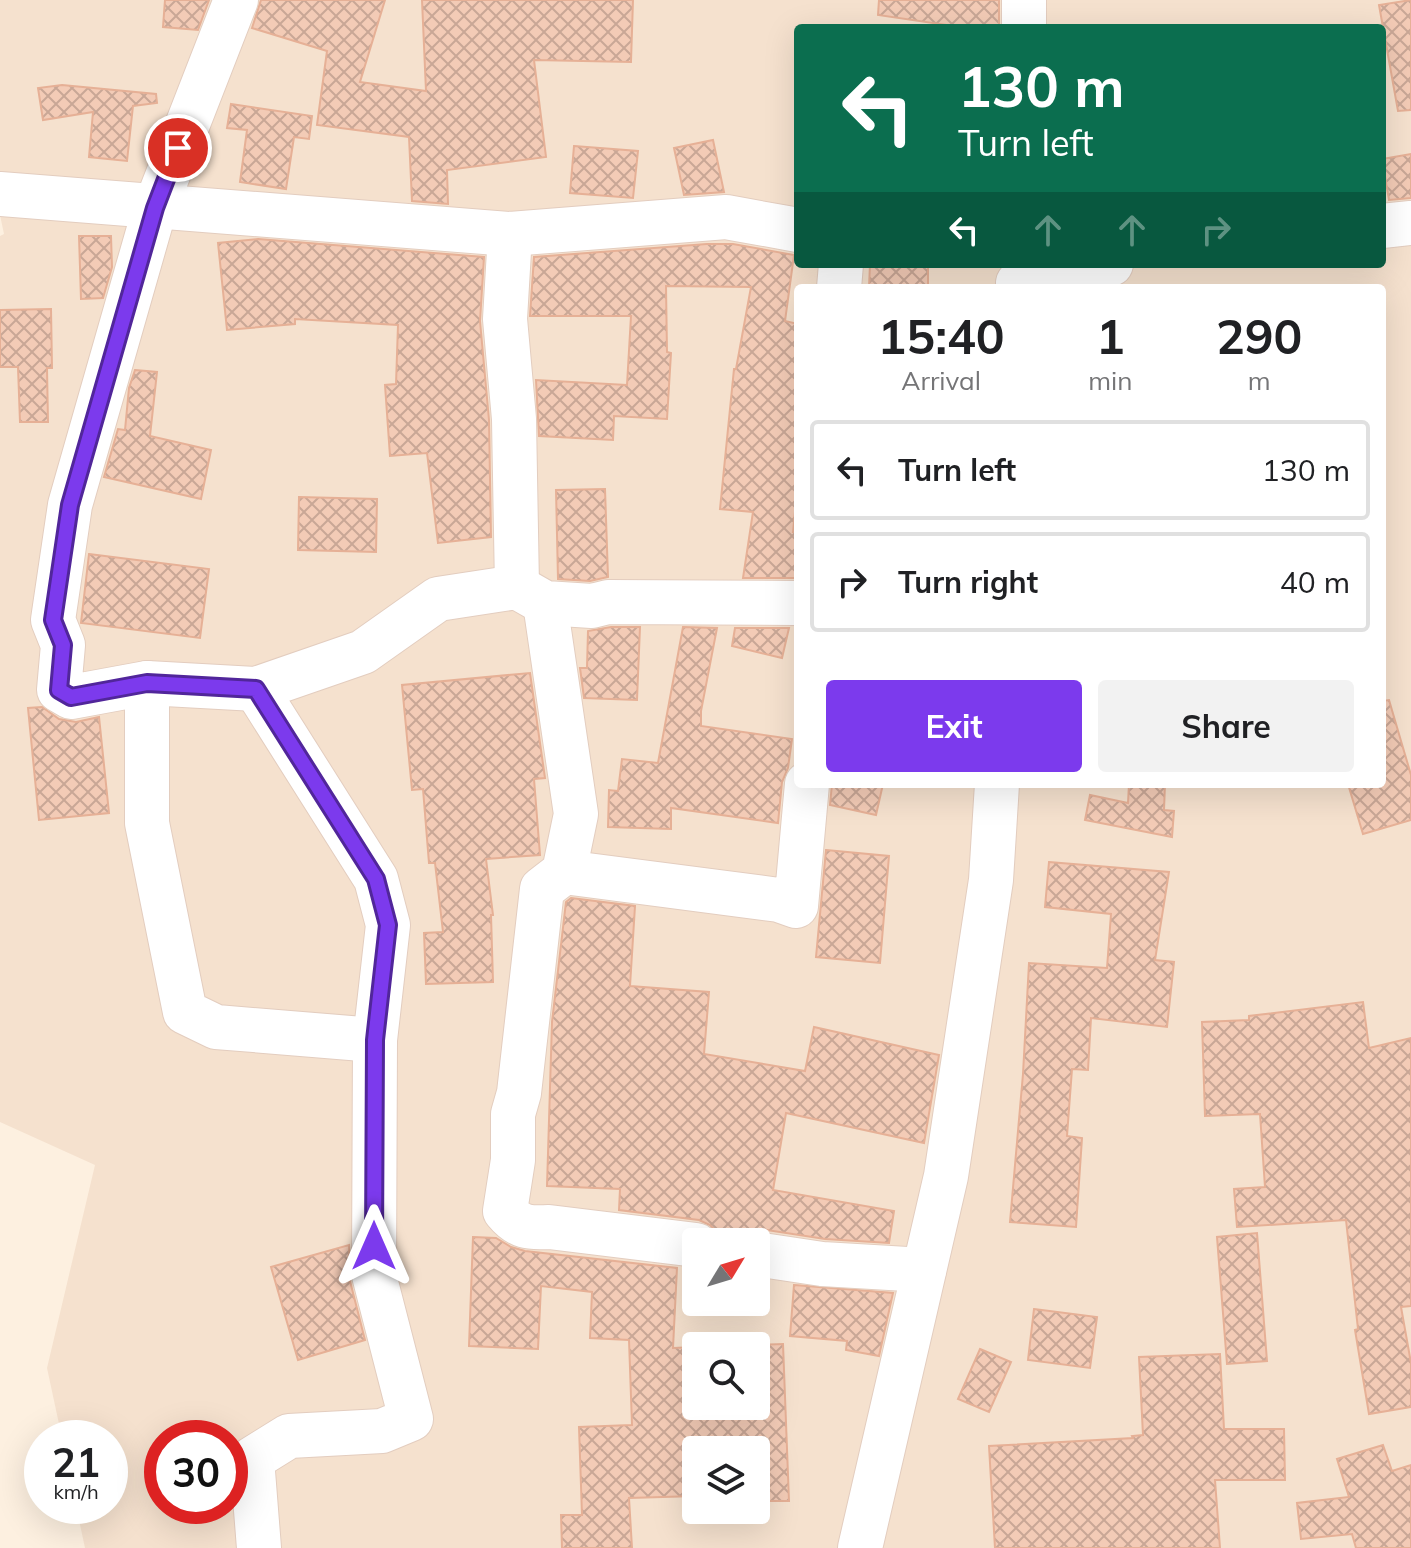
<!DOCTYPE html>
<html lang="en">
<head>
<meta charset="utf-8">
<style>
	body { margin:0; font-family:Mulish,sans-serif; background:#f2f2f2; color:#202124; height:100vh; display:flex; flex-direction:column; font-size:30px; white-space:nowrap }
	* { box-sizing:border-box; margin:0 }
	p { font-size:26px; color:#757577 }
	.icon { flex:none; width:44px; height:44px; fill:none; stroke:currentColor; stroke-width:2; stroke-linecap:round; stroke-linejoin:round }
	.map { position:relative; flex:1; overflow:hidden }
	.panel { position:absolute; left:794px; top:284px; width:592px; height:504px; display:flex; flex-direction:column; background:#fff; border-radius:8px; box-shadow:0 8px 32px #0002 }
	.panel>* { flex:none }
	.guide { position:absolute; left:794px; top:24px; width:592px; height:244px; border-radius:8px; box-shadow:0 8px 32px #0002; background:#0b6e4f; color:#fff; overflow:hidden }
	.needle { width:52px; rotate:52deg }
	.fabs { position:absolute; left:682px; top:1228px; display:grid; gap:16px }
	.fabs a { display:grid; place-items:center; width:88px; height:88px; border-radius:8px; background:#fff; box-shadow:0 8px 32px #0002; font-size:40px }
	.speed { position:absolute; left:24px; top:1420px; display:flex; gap:16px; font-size:40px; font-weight:700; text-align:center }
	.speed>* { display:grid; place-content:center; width:104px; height:104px; border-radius:50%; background:#fff; box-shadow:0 8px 32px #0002; line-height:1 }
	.speed small { font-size:20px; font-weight:400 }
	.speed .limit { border:12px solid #d22; background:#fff; color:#111 }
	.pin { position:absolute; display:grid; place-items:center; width:68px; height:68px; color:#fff; margin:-34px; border:4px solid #fff; border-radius:50%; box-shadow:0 2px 8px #0007 }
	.me { position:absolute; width:88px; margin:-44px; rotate:0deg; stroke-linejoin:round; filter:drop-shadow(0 0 6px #0008) }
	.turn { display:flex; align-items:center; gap:28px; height:168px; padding:0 32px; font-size:36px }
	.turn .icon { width:104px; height:104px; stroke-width:2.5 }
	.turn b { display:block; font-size:56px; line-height:68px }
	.lanes { display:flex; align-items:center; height:76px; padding:0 32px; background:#0003; justify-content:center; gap:40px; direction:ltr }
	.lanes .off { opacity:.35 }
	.eta { display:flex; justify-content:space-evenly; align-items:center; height:136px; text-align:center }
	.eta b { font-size:48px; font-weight:700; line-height:56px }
	.cta { display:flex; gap:16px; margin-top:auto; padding:16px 32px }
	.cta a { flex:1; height:92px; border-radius:8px; background:#7c3aed; color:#fff; font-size:32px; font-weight:700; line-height:92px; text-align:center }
	.cta a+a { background:#f2f2f2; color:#202124 }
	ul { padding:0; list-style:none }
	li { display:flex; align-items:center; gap:24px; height:100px; margin:0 16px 12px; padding:0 16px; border:4px solid #e0e0e0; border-radius:8px }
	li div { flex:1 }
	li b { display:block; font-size:30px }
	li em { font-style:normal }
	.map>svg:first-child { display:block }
	.residential { fill:#f5e1ce; fill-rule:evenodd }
	.building { fill:url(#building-cross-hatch); stroke:#e6b096; stroke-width:2 }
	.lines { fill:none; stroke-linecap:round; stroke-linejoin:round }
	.minor-casing { stroke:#e3cdbf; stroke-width:46 }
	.minor { stroke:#fff; stroke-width:44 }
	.route-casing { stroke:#51269a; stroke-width:20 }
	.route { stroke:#7c3aed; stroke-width:14 }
</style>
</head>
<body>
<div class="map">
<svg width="1411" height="1548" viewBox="0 0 1411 1548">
	<defs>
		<pattern id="building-cross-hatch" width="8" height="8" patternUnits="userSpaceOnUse" patternTransform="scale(2)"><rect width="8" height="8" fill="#f3cbb6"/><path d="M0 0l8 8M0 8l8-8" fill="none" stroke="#c9a796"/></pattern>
	</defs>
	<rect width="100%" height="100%" fill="#fdf0e0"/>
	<!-- residential -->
	<path class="residential" d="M0,0h1411v1548h-1326l-9,-42h34v-68h-48l-15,-70 48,-203 -95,-43v-886l4,-2 -4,-19zM798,28h584v236h-584zM798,288h584v496h-584zM696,1242h60v60h-60zM696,1346h60v60h-60zM162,1438h68v68h-68zM696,1450h60v60h-60z"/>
	<!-- building -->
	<g class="building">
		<path d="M165,0h44l-11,30 -35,-3z"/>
		<path d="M261,0h124l-25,82 66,9 -4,-91h211l-2,62 -97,-2 12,97 -99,13 1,34 -36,-3 -3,-64 -92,-12 10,-74 -75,-23z"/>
		<path d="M879,0h120v28h-32l-89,-13z"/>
		<path d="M1411,0v110l-13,1 -19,-106z"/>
		<path d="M62,85l94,9 1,9 -24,3 -6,55 -38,-4 4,-45 -50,8 -5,-32z"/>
		<path d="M231,104l81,12 -3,23 -15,-2 -8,52 -46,-7 7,-52 -20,-2z"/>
		<path d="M713,140l11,52 -40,3 -10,-47z"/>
		<path d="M574,146l64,5 -5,47 -63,-5z"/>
		<path d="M1411,154v44l-22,2 -7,-41z"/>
		<path d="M79,236h32l1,31 -9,31 -22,1z"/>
		<path d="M258,239l226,18 -4,64 9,99 2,117 -53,6 -11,-90 -37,3 -5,-71 11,-1 2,-59 -103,-6v5l-68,6 -9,-87z"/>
		<path d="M707,244h26l61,11 -9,66 13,3v158l-5,50h5v46h-55l10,-66 -33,-3 14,-140h2l15,-82 -85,-1 1,66 4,1 -4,66 -53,-3 -1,24 -74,-4 -3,-56 91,5 4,-69h-101l4,-59z"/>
		<path d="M870,264l58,1v23h-59z"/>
		<path d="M51,309l1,59h-5l1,54h-28l-2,-55h-18v-57z"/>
		<path d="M135,370l22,2 -7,64 61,14 -10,49 -97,-22 14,-48 7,1 4,-42z"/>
		<path d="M605,489l3,88 -18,4 -32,-2 -2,-89z"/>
		<path d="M299,497l78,2 -1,53 -78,-2z"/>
		<path d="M89,554l120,15 -9,69 -119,-15z"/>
		<path d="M611,627h29l-3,73 -53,-2 -4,-30h7l1,-37z"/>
		<path d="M683,627l34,1 -16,83v15l91,13 -4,29 -6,14 -4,41 -107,-15v21l-63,-2 1,-37 9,1 4,-32 36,4z"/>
		<path d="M735,628h54l-7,30 -50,-12z"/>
		<path d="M530,673l15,105 -11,1 6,76 -54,4 7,56h-2l2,67 -67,2 -2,-51 19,-1 -8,-69h-6l-6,-74 -11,1 -10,-105z"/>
		<path d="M1389,700l22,75v45l-48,14 -15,-50h34v-83z"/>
		<path d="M42,707l17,12 17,3 23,-5 10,96 -70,7 -11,-112z"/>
		<path d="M832,784h51l-7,31 -46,-10z"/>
		<path d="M1129,784h36l-1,26 10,1 -2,26 -87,-17 5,-25 38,8z"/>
		<path d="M826,850l63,6 -9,107 -64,-6z"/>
		<path d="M1049,862l120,10 -14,88 19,2 -7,65 -76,-9 -3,52 -16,-1 -5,67 15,2 -6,89 -66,-5 13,-148 6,-111 78,5 4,-54 -66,-7z"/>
		<path d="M571,898l64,8 -5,80 79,6 -5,62 101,17 9,-44 125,28 -15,88 -138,-30 -13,77 121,21 -5,32 -64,-4 -65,-10 -12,2 -6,3 -27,-4 -5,-5 -11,-5 -80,-10 1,-21 -73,-3 5,-164 14,-120z"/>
		<path d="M1363,1002l6,46 42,-10v268l-10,1 10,56v44l-42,7 -14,-84 3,-1 -12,-109 -109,7 -3,-38 31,-2 -5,-73 -55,2 -3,-94 47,-2v-4z"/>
		<path d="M1257,1233l10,128 -40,3 -10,-127z"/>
		<path d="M473,1237l23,1 15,9 14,4 152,17 -4,80 23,-1v59h60v-61l27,-1 6,157h-33v-51h-60v46l-67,2 3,50h-70l-1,-33h21l-3,-88 53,-2 -3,-85 -39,-2 2,-46 -51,-6 -3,63 -69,-3z"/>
		<path d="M349,1245l1,36 15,59 -67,20 -27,-93z"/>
		<path d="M794,1285l99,8 -14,63 -33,-6 1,-9 -57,-5z"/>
		<path d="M1034,1309l63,8 -7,51 -62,-8z"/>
		<path d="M980,1349l31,13 -22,50 -31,-13z"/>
		<path d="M1220,1354l4,75h60l1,51h-70l5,68h-225l-6,-102 144,-8 -1,-2 11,-1 -4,-78z"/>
		<path d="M1383,1445l9,26 19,-6v83h-55l-4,-14 -51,5 -4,-36 52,-6 -12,-38z"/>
	</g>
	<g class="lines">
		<defs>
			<g id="minor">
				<path d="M236,0l-81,208 -85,297 -17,115 10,25 -4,45 12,7 76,-14 109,6 107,-37 75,-53 79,-12 28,16 47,3 16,-4 190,1"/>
				<path d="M1024,28v-28"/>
				<path d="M0,194l510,40 216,-17 72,13"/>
				<path d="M1382,226l29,-3"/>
				<path d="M510,234l-5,85 9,100 3,168"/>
				<path d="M1018,283l93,-19"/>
				<path d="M839,288l2,-24"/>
				<path d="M545,603l31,211 -12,58 -22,17 -23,204 -6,21v46l-8,51c14,17 24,17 44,16l147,18"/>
				<path d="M147,683v140l38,189 31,15 159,13"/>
				<path d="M256,689l120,190 12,46 -13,115 -1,235 37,144 -29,12 -93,5 -37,23 7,89"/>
				<path d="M564,872l215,28 17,6 11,-122"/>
				<path d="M756,1254l66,10 102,6"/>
				<path d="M860,1548l86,-372 45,-296 6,-96"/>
			</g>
		</defs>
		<!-- minor casing -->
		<use href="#minor" class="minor-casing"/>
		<!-- minor -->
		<use href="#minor" class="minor"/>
	</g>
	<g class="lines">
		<defs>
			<path id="route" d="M178,148l-23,60 -85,297 -17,115 10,25 -4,45 12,7 76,-14 109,6 120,190 12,46 -13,115 -1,206"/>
		</defs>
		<!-- route casing -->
		<use href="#route" class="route-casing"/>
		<!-- route -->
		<use href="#route" class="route"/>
	</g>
</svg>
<div class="fabs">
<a><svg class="needle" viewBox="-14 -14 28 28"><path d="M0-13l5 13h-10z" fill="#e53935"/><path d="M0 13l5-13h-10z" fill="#757577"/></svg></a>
<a><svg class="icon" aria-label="search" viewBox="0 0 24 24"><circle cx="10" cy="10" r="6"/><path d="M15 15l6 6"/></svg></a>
<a><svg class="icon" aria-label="layers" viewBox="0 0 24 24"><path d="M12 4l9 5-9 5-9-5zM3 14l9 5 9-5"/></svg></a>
</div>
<div class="speed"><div>21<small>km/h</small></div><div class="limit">30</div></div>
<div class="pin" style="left:178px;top:148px;background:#d93025"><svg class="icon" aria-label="arrive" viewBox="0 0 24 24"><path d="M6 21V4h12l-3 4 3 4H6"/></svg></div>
<svg class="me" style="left:374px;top:1246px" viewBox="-20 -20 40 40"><path d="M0-17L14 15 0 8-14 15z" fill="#7c3aed" stroke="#fff" stroke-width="4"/></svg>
<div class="guide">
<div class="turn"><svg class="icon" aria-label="left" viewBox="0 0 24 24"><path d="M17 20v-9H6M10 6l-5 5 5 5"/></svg><div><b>130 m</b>Turn left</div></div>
<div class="lanes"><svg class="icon" aria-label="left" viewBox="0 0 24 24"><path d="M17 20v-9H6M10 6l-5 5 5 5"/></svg><svg class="icon off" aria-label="ahead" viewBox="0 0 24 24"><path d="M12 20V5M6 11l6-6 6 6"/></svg><svg class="icon off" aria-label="ahead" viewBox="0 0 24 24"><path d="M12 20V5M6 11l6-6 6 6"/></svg><svg class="icon off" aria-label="right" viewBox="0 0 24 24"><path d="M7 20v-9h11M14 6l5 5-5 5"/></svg></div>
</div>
<section class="panel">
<div class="eta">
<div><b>15:40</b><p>Arrival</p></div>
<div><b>1</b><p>min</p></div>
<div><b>290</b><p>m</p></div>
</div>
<ul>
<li><svg class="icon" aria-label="left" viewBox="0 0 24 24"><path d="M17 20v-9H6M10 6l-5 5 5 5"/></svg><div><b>Turn left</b></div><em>130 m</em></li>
<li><svg class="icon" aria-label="right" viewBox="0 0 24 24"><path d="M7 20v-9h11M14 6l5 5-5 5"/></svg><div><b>Turn right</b></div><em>40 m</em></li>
</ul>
<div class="cta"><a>Exit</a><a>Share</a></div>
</section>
</div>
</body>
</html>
